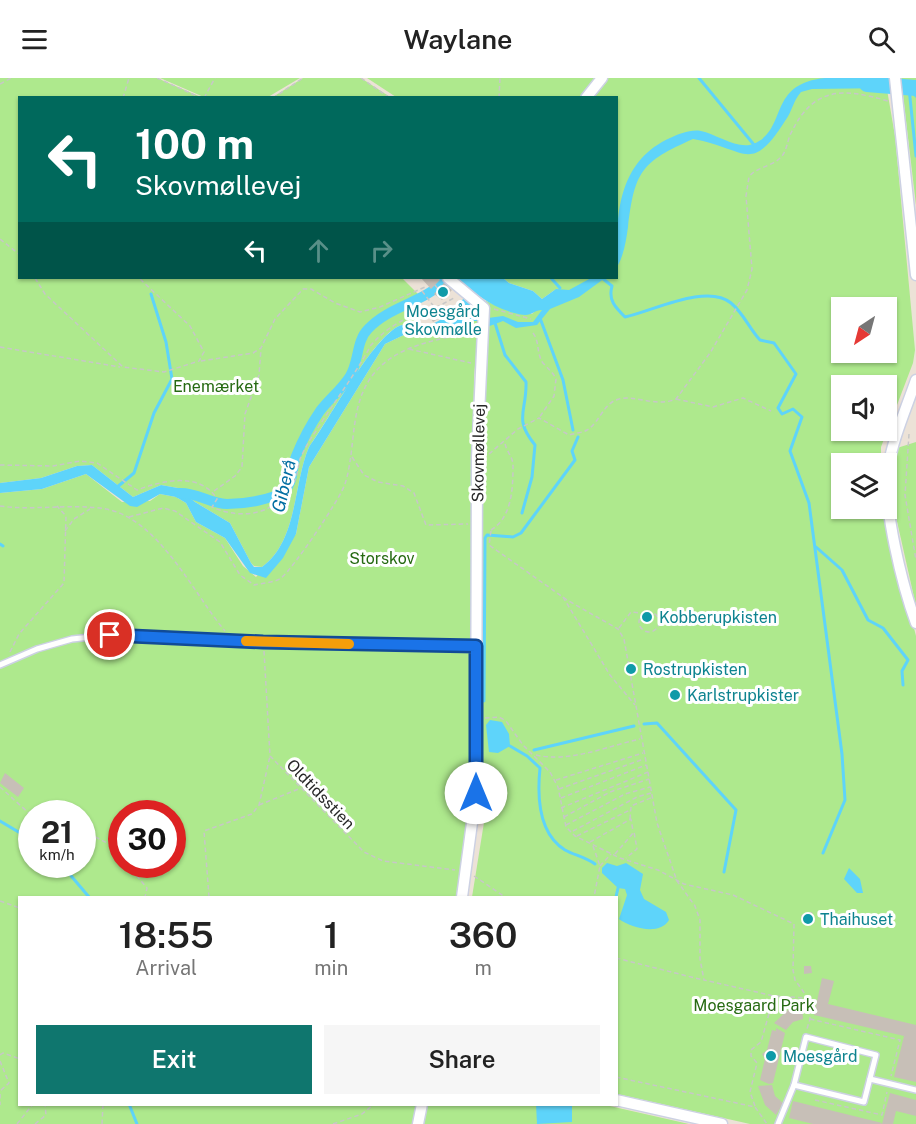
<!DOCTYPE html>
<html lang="en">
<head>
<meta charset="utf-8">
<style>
	body { margin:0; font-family:"Public Sans",sans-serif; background:#f6f6f6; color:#222; height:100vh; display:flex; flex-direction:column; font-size:22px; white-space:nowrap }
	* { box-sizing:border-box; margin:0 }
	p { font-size:20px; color:#767676 }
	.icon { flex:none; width:33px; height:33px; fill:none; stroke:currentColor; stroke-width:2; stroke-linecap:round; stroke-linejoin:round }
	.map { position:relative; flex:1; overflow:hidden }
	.sheet { position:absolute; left:18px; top:818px; width:600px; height:210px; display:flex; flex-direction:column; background:#fff; border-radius:0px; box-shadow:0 2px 4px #0004 }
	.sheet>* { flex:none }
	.banner { position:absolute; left:18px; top:18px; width:600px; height:183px; border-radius:0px; box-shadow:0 2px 4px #0004; background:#00695c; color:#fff; overflow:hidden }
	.needle { width:39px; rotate:216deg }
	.fabs { position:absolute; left:831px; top:219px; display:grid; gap:12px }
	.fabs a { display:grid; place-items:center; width:66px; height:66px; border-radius:0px; background:#fff; box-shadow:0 2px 4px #0004; font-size:30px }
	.speed { position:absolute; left:18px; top:722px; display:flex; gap:12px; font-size:30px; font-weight:700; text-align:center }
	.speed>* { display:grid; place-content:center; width:78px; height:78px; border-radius:50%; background:#fff; box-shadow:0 2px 4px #0004; line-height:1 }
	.speed small { font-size:15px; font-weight:400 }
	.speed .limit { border:9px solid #d22; background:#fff; color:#111 }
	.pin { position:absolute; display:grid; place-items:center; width:51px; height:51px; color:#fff; margin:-26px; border:3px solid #fff; border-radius:50%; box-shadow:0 2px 6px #0007 }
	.me { position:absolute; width:66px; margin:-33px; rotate:0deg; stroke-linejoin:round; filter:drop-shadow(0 0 4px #0008) }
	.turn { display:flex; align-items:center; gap:21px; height:126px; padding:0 18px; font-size:27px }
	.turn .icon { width:78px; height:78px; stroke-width:2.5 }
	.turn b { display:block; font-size:42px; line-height:51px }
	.lanes { display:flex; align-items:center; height:57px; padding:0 18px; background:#0003; justify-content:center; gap:30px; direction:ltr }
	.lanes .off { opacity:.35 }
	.eta { display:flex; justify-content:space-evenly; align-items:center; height:102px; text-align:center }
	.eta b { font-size:36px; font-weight:600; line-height:42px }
	.cta { display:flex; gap:12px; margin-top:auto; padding:12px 18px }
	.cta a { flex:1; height:69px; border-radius:0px; background:#0f766e; color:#fff; font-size:24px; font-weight:600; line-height:69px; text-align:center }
	.cta a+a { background:#f6f6f6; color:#222 }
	header { display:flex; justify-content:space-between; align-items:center; height:78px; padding:0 18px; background:#fff; font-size:27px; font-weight:600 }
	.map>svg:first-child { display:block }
	.green { fill:#aee98d; fill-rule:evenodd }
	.water { fill:#5ed4fa }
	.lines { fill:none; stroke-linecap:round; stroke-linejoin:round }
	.stream { stroke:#5ed4fa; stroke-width:3 }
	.canal { stroke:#5ed4fa; stroke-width:10 }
	.river { stroke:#5ed4fa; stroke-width:16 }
	.building { fill:#c7bfb7 }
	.lane-casing { stroke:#ccd1e3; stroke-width:8 }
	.street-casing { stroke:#ccd1e3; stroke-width:13 }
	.path { stroke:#c7c7c7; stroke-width:1.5; stroke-dasharray:4.5 3; stroke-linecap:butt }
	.lane { stroke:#fff; stroke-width:5 }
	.street { stroke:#fff; stroke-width:10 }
	.route-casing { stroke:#114b97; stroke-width:15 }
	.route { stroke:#1a73e8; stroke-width:10 }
	.slow { stroke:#f59e0b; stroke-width:10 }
	.culture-dot { fill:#0f9aa8; stroke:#fff; stroke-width:2 }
	.labels { text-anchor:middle; stroke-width:6; stroke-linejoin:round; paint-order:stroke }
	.culture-label { font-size:16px; fill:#0d838f; stroke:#fff; text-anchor:start }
	.park-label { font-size:16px; fill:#266a12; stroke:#fff }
	.street-label { font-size:16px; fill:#272727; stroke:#fff }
	.water-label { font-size:18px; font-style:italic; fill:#016ea2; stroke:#fff }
</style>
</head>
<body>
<header><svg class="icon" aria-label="menu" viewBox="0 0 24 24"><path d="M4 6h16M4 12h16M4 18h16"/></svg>Waylane<svg class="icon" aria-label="search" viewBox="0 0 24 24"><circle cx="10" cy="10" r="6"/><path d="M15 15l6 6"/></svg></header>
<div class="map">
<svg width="916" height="1046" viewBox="0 0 916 1046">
	<rect width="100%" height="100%" fill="#ece2d7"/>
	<!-- green -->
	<g class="green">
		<path d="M0,0h157l44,19 -181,1v180h382l20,20 -9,17 8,10c-7,-3 -15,-2 -22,1 -26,11 -71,95 -90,121 -16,37 -11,94 -47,120l-8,-1 -3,-3 -21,-40 -35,-21 -17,-14 -17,-3 -28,12 -41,-32 -15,1 -36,12 -41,5z"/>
		<path d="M160,0h140l-32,19 -62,1z"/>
		<path d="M303,0h58l29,19h-117z"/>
		<path d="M367,0h229l-17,20 -183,-1z"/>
		<path d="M607,0h278l10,58 20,214 -2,13 -32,84v16l-39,1v44l41,1 33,127v488h-166l-133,-30 -1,-197h-144l14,-87 -6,-94 6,-415 25,11 21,2 24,-25 -14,10 -9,-8 -24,-8 -6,-5h113v-180l-26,-1zM842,230h44v44h-44zM842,308h44v44h-44z"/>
		<path d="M901,0h15v127z"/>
		<path d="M469,243h10l-5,56 -5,431 -3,41 -10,48h-436v207h581l88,20h-689v-631l42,-4 44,-15 36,28 28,-1 10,-7 16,3 10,6 10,19 29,16 18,28 13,11 40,-43 13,-67 76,-123 23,-11 25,2zM32,735h50v51h-50zM122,735h50v51h-50z"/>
		<path d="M916,364v164l-24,-107 5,-51z"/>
	</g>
	<!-- water -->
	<g class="water">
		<path d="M825,0h56l6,1 2,9 -77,1 -11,3c-8,9 -9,20 -16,29 -35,55 -39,27 -92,18 -52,23 -58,32 -65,88 -2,14 -4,28 -11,40 -1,-51 0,-105 53,-129 9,-4 21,-9 31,-7 15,3 37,19 52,13 36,-14 13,-60 72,-66z"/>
		<path d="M455,200h48l6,5 24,8 9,8 14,-10 13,1 22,-12h14l-26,19 -29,12 -13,16 -21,3 -13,-7 -16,6 1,-9 15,-2 15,6h15l9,-12c-7,0 -10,5 -17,5 -28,-3 -49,-21 -70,-37z"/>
		<path d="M464,220l15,11v12h-10l-36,14 -25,-2 -23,11 -76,123 -13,67 -13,24 -17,20 -16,-5 -25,-35 -29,-16 -10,-19 -10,-6 -16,-3 -23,13 -7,-1 -44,-32 -44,15 -42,4v-10l41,-5 36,-12 15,-1 41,32 28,-12 17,3 17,14 35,21 21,40 3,4h8c36,-26 31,-83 47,-120 22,-30 59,-102 88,-120 11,-6 19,-1 30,-2 15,-2 28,-17 37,-27z"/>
		<path d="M490,642l12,2 7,12 1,12 -12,7 -9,-1 -3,-27z"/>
		<path d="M607,785l10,3 9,-3 17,11 -3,16 4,9 22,13 3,8c-9,16 -38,8 -50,-1l8,-24 -2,-6 -7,-1 -16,-15v-5z"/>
		<path d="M849,790l11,11 3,14h-6l-13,-14z"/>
		<path d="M536,1026h36v18l-35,2z"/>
	</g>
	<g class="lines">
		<!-- stream -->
		<g class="stream">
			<path d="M699,0l56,68"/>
			<path d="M909,10l7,68"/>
			<path d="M910,11l6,7"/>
			<path d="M551,200l9,10"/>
			<path d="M602,200l10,8c-4,14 3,21 13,31 28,-6 82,-34 106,-14 13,11 18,25 29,37l14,3 22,31 -18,34 4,6 11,-5 9,8 -12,34 19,52 33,251 3,46 -22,53"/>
			<path d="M540,240l23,62 10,50"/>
			<path d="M495,245l10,32 21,27c1,30 -13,36 9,63l-3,32 -10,36"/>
			<path d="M116,410l18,-15 20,-60 18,-34 -6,-37 -15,-48"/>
			<path d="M0,466l3,2"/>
			<path d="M816,469l26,23 26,50 15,8 25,32 -6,11 1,14"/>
			<path d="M484,623l1,-163 2,-3 26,2 8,-4 54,-73 -3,-9 6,-14"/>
			<path d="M644,646l13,-1 79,87 -12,62"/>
			<path d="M510,668l17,10 13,12c-3,29 -2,65 25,82 9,5 20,7 30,14"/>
			<path d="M534,672l100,-24"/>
			<path d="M0,743l32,19"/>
			<path d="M61,786l28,33"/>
			<path d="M616,819l2,-9"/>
			<path d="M129,1026l8,20"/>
		</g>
		<!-- canal -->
		<path class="canal" d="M179,415c18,-1 31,11 48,11 16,0 46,-4 58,-14 9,-8 7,-24 11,-34 6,-15 15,-32 24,-45 9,-12 22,-22 30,-35 9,-14 6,-35 18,-47 22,-23 54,-26 77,-48"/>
		<!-- river -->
		<path class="river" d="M867,6l49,4"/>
	</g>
	<!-- building -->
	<g class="building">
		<path d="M421,200h16l3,2 -9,9z"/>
		<path d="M444,205l8,7 -10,10 -8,-6z"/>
		<path d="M441,228l5,8 -13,8 -5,-8z"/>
		<path d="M5,695l19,15 -6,9 -18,-14z"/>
		<path d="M812,834l3,10 -11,3 -3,-10z"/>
		<path d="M804,888h7l1,7 -8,1z"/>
		<path d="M822,900l12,3 -6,23 88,21v57l-22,-5 10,-41 -90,-21z"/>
		<path d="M802,927l1,14 -10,3 -7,8 -12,-7 15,-14z"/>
		<path d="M776,950l9,5 -12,50 -4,1 -9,-4 5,-21 -3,-5 5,-4 5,-20 4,1z"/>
		<path d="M772,1007l3,11 8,7 -7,12 -11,-10 -7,-19z"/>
		<path d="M890,1015l26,7v16l-20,-5 -3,13h-11z"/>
		<path d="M793,1023l89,22 -1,1h-68l-24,-6z"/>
	</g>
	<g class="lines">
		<defs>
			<g id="lane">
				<path d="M0,587l37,-16 35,-10 38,-4 153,7 213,4"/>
				<path d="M806,959l70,18 -12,47 -70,-17z"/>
				<path d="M870,1001l46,11"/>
				<path d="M778,1046l16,-39"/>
			</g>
			<g id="street">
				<path d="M895,0l21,197"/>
				<path d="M586,20l16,-20"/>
				<path d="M448,200l36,30 -7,150 -1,335 -14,104"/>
				<path d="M916,302c-10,29 -23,58 -28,88 -6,37 15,120 28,155"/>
				<path d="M616,1022l106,24"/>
				<path d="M418,1046l4,-20"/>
			</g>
		</defs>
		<!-- lane casing -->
		<use href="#lane" class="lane-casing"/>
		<!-- street casing -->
		<use href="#street" class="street-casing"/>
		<!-- path -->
		<g class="path">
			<path d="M157,0l44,20"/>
			<path d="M361,0l29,20"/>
			<path d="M0,6l11,-6"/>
			<path d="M123,20l6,-20"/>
			<path d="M204,20l11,-20"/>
			<path d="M273,20l30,-20"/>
			<path d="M499,20l1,-20"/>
			<path d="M0,161l20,16"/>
			<path d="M35,200l10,16 78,73 41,5 35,-11 5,-9 -14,-26 -51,-48"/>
			<path d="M435,207l3,4"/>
			<path d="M422,213l13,17 19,-10"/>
			<path d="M494,231l37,10"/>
			<path d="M533,255c7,9 3,20 10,30 5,6 10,9 13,16l-2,17 -15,22"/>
			<path d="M0,269l120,20"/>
			<path d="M409,271l62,14"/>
			<path d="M201,283l52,-8 8,-5 14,-29 28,-30h8l24,14 25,9 20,-5 45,-20"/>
			<path d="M676,321l37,8 30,-9 28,13"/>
			<path d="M909,356l-4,61 11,65"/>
			<path d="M489,376l29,-25 21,-11 30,17c6,-2 13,-2 18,-5 12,-7 16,-25 29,-30 16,-7 40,8 60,-1l34,-46 37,-63 5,-21 -6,-73 3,-19c7,-10 22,-10 31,-19 7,-6 7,-17 11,-25 23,-47 52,-45 97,-32"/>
			<path d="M352,379l12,18 14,7 25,4 11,7 12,32 42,-1"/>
			<path d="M0,387l53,1 27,-5 17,2 40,27c24,-9 63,-19 80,9l-5,8c31,14 66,7 82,-25 4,-7 4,-16 6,-23 4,-9 10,-20 16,-28 18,-29 39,-56 55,-86 19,-21 38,-29 64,-37"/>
			<path d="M214,413l21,-15 7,-9 3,-53 14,-39 2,-26"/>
			<path d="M0,428c35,5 71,-3 106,3 53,10 87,84 119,122"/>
			<path d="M129,439l34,-9 12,3 45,31 20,33 14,10c8,-2 20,-2 27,-7 12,-9 59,-79 64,-94 12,-38 3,-81 31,-113 24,-27 63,-31 96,-39"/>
			<path d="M491,452c21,-13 22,-41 22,-65 0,-8 -7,-14 -8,-22"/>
			<path d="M65,453l9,-12 16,-10"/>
			<path d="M491,453l-2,14 78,55 51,29 6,10 33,184 20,58 18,25 5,14v39l4,21 70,16 34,2"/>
			<path d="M563,519l47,78 25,30"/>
			<circle cx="649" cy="544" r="10"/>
			<path d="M619,550l12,-16 10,1"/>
			<path d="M264,573l6,105 94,96 19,9 72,9"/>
			<path d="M10,574l9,-18 45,-51 2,-67 -9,-10"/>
			<path d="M485,640l14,-1 7,4 17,24 27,27 8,15 8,40 9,9 45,22 38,12 26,14 49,11 61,29 -1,46 2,10 13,18 2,21 -3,10"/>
			<path d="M536,677c33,8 72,-9 104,-16"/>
			<path d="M556,702l87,-27"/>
			<path d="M0,709l32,29"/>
			<path d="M559,711l85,-30"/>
			<path d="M561,720l85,-33"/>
			<path d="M259,727l42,-17"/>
			<path d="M561,730l87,-36"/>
			<path d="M564,739l46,-25 39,-13"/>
			<path d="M630,741l1,-13 22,-9"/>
			<path d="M566,747l59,-31 25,-7"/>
			<path d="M82,752l25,13 15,15"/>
			<path d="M573,753l64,-34 14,-4"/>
			<path d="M577,758l53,-26"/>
			<path d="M590,764l41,-23 2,12"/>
			<path d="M593,768l7,20 -6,31"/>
			<path d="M615,776l19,-22 3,17 -11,9"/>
			<path d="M127,786l20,24 -2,9"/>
			<path d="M600,788l11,-12"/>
			<path d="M474,798l31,21"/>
			<path d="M209,819l-5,-66 48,-17 7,-9 11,-49"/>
			<path d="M0,823l20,7"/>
			<path d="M616,880l87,22"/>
			<path d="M20,888v3"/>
			<path d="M810,941l90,21 -9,36"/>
			<path d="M0,977l3,-2 17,6"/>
			<path d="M0,983l9,22 -9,8"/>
			<path d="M616,999l139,30 12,17"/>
			<path d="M0,1016v11"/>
			<path d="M815,1022l67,15 5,-23"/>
			<path d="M755,1028l-5,-14 7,-29 -6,-7v-6l10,-8 13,-46"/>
			<path d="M17,1046l16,-20"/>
			<path d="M35,1046l11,-9 -1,-11"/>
			<path d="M102,1046l1,-20"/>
			<path d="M333,1046l29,-10 12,-10"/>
		</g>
		<!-- lane -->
		<use href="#lane" class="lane"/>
		<!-- street -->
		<use href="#street" class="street"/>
	</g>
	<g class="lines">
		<defs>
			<path id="route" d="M110,557l153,7 213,4v147"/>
		</defs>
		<!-- route casing -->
		<use href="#route" class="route-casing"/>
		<!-- route -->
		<use href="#route" class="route"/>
		<!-- slow -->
		<path class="slow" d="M246,563l103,3"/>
	</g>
	<!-- markers -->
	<g class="culture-dot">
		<circle cx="443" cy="214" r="6"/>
		<circle cx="647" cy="539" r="6"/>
		<circle cx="631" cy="591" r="6"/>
		<circle cx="675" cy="617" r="6"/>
		<circle cx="808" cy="841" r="6"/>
		<circle cx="771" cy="978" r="6"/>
	</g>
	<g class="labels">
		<!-- culture labels -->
		<g class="culture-label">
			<text x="443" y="239" text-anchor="middle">Moesgård<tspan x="443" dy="18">Skovmølle</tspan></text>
			<text x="659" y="545">Kobberupkisten</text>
			<text x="643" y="597">Rostrupkisten</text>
			<text x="687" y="623">Karlstrupkister</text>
			<text x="820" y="847">Thaihuset</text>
			<text x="783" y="984">Moesgård</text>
		</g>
		<!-- park labels -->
		<g class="park-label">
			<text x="216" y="314">Enemærket</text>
			<text x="382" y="486">Storskov</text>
			<text x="754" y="933">Moesgaard Park</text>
		</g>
		<!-- street labels -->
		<g class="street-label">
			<text transform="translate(478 375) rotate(-89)" y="6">Skovmøllevej</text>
			<text transform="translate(321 716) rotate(46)" y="6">Oldtidsstien</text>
		</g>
		<!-- water labels -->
		<g class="water-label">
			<text transform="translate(284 408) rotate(-77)" y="6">Giberå</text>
		</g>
	</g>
</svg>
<div class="fabs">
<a><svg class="needle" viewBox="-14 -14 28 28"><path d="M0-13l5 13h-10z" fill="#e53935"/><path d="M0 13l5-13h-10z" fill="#767676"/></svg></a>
<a><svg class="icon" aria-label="sound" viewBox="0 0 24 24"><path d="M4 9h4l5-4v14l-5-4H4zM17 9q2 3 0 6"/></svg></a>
<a><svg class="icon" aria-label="layers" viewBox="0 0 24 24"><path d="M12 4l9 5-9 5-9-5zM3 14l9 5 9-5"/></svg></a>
</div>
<div class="speed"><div>21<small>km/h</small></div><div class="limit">30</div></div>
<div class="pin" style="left:110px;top:557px;background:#d93025"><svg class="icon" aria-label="arrive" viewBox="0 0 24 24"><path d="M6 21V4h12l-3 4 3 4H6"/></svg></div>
<svg class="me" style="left:476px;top:715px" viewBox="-20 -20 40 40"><circle r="19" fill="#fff"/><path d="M0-13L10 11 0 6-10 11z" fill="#1a73e8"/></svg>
<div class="banner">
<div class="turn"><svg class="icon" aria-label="left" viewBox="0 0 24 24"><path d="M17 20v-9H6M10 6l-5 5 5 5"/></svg><div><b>100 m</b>Skovmøllevej</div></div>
<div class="lanes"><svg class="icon" aria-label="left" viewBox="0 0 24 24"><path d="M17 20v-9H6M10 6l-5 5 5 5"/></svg><svg class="icon off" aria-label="ahead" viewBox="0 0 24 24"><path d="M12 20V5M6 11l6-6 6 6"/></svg><svg class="icon off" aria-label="right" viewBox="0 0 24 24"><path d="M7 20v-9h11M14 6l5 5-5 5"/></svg></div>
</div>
<section class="sheet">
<div class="eta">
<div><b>18:55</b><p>Arrival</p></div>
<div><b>1</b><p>min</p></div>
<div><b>360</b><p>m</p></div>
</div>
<div class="cta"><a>Exit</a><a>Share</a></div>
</section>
</div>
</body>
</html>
